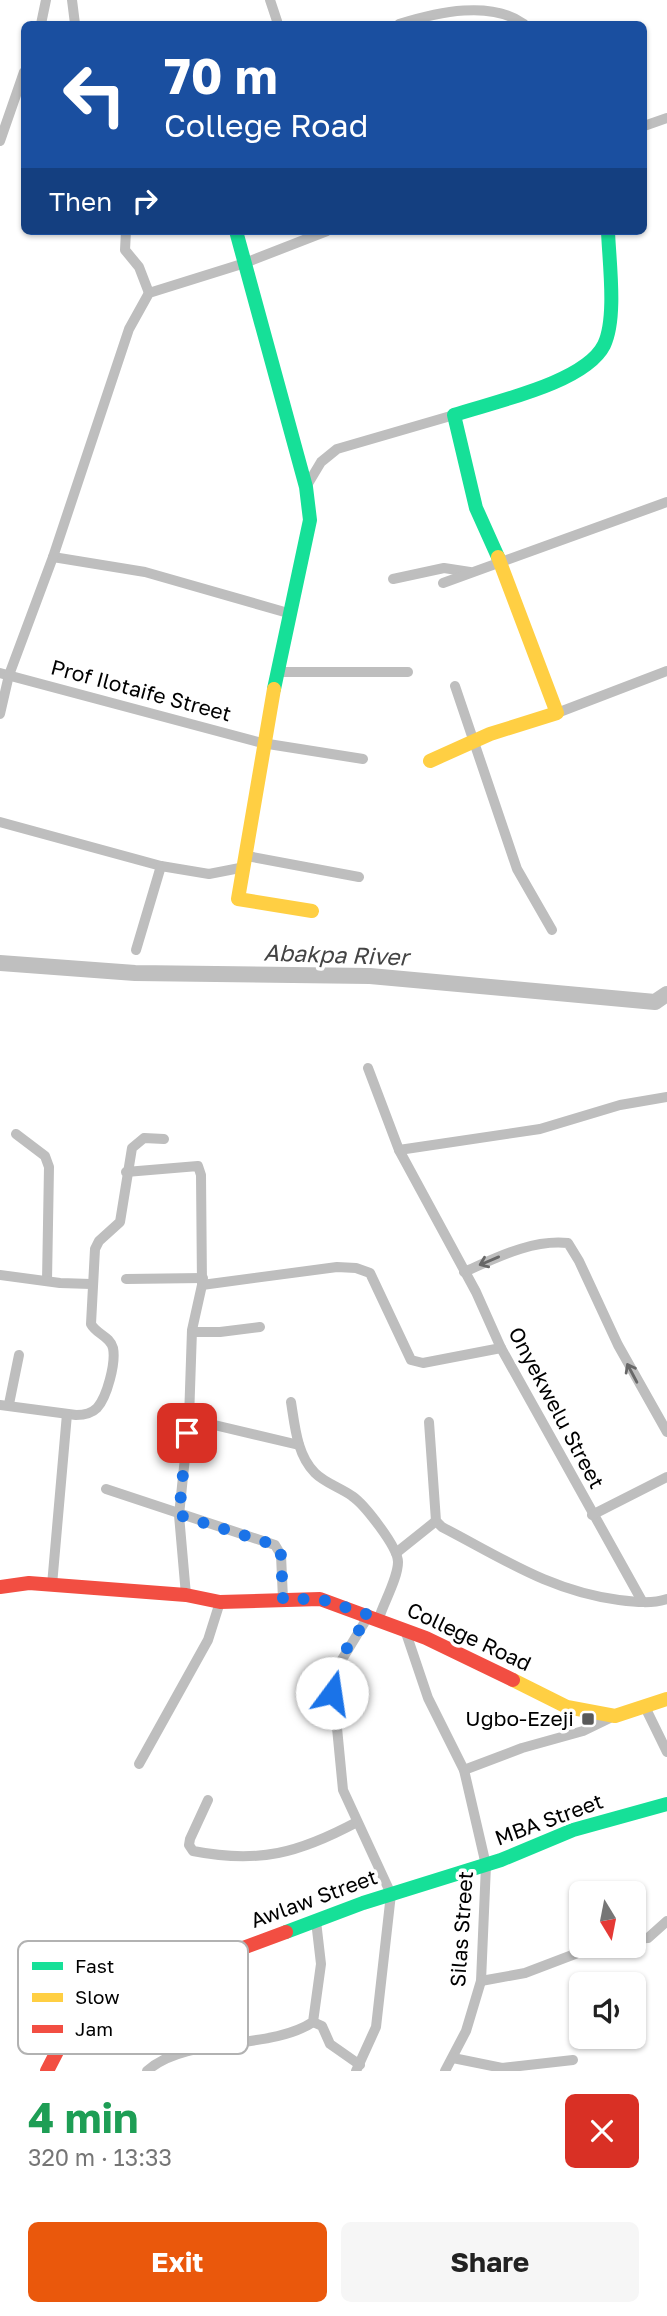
<!DOCTYPE html>
<html lang="en">
<head>
<meta charset="utf-8">
<style>
	body { margin:0; font-family:"Golos Text",sans-serif; background:#f6f6f6; color:#222; height:100vh; display:flex; flex-direction:column; font-size:26px; white-space:nowrap }
	* { box-sizing:border-box; margin:0 }
	p { font-size:23px; color:#767676 }
	.icon { flex:none; width:38px; height:38px; fill:none; stroke:currentColor; stroke-width:2; stroke-linecap:round; stroke-linejoin:round }
	.map { position:relative; height:2071px; overflow:hidden }
	.drawer { display:flex; flex-direction:column; background:#fff; flex:1 }
	.drawer>* { flex:none }
	.banner { position:absolute; left:21px; top:21px; width:626px; height:214px; border-radius:10px; box-shadow:0 2px 5px #0004; background:#1a4fa0; color:#fff; overflow:hidden }
	.needle { width:46px; rotate:170deg }
	.tools { position:absolute; left:569px; top:1881px; display:grid; gap:14px }
	.tools a { display:grid; place-items:center; width:77px; height:77px; border-radius:10px; background:#fff; box-shadow:0 2px 5px #0004; font-size:35px }
	.pin { position:absolute; display:grid; place-items:center; width:60px; height:60px; color:#fff; margin:-30px; border-radius:14px; box-shadow:0 4px 10px #0006 }
	.me { position:absolute; width:77px; margin:-38px; rotate:14deg; stroke-linejoin:round; filter:drop-shadow(0 0 5px #0008) }
	.turn { display:flex; align-items:center; gap:24px; height:147px; padding:0 28px; font-size:32px }
	.turn .icon { width:91px; height:91px; stroke-width:2.5 }
	.turn b { display:block; font-size:49px; line-height:60px }
	.then { display:flex; align-items:center; height:66px; padding:0 28px; background:#0003; gap:14px; font-size:26px }
	.round { display:grid; place-items:center; flex:none; width:74px; height:74px; border-radius:10px; background:#f6f6f6 }
	.summary { display:flex; align-items:center; justify-content:space-between; height:119px; padding:0 28px }
	h1 { font-size:42px; font-weight:700; line-height:52px; color:#1e9e55 }
	.cta { display:flex; gap:14px; margin-top:auto; padding:14px 28px }
	.cta a { flex:1; height:80px; border-radius:10px; background:#ea580c; color:#fff; font-size:28px; font-weight:700; line-height:80px; text-align:center }
	.cta a+a { background:#f6f6f6; color:#222 }
	.map>svg:first-child { display:block }
	.lines { fill:none; stroke-linecap:round; stroke-linejoin:round }
	.river { stroke:#bfbfbf; stroke-width:16 }
	.street { stroke:#bebebe; stroke-width:10 }
	.fast { stroke:#16e098; stroke-width:14 }
	.slow { stroke:#ffcf43; stroke-width:14 }
	.jam { stroke:#f24e42; stroke-width:14 }
	.oneway { stroke:#686868 }
	.route { stroke:#1a73e8; stroke-width:12; stroke-dasharray:0 21.6 }
	.poi-dot { fill:#595959; stroke:#fff; stroke-width:2.5 }
	.labels { text-anchor:middle; stroke-width:7; stroke-linejoin:round; paint-order:stroke }
	.street-label { font-size:21px; fill:#000; stroke:#fff }
	.poi-label { font-size:21px; fill:#000; stroke:#fff; text-anchor:end }
	.water-label { font-size:23px; font-style:italic; fill:#444; stroke:#fff }
	.key { fill:#fff; stroke:#b2b2b2; stroke-width:2 }
	.key-label { font-size:19px; fill:#000 }
</style>
</head>
<body>
<div class="map">
<svg width="667" height="2071" viewBox="0 0 667 2071">
	<rect width="100%" height="100%" fill="#fff"/>
	<g class="lines">
		<!-- river -->
		<path class="river" d="M0,963l135,10 235,3 285,26 12,-8"/>
		<!-- street -->
		<g class="street">
			<path d="M72,0l3,24"/>
			<path d="M270,0l8,24"/>
			<path d="M41,24l5,-24"/>
			<path d="M399,24c39,-12 92,-24 125,0"/>
			<path d="M644,126l23,-8"/>
			<path d="M0,141l24,-69"/>
			<path d="M126,231l-1,19 14,17 10,26"/>
			<path d="M306,487l15,-25 16,-13 117,-34"/>
			<path d="M53,557l92,15 143,41"/>
			<path d="M393,579l51,-11 26,4"/>
			<path d="M443,583l224,-81"/>
			<path d="M277,672h131"/>
			<path d="M0,673l262,70 101,16"/>
			<path d="M455,686l62,183 35,61"/>
			<path d="M557,713l110,-42"/>
			<path d="M0,714l9,-39 44,-118 76,-228 20,-36 96,-30 82,-32"/>
			<path d="M0,822l161,44 48,8 36,-7"/>
			<path d="M247,856l112,21"/>
			<path d="M136,950l25,-84"/>
			<path d="M368,1068l31,82 77,142 25,56 141,253"/>
			<path d="M16,1134l29,22 4,11 -2,114"/>
			<path d="M399,1150l141,-21 80,-24 47,-8"/>
			<path d="M126,1172l72,-6 3,9 1,110 -10,45 -3,89 -10,96 7,80"/>
			<path d="M464,1272c32,-14 68,-33 104,-29l11,18 39,84 49,87"/>
			<path d="M0,1275l60,8 31,1"/>
			<path d="M126,1279l77,-1"/>
			<path d="M202,1285l135,-18 19,1 14,5 41,87 12,3 78,-15"/>
			<path d="M192,1332h28l40,-5"/>
			<path d="M291,1402c4,25 6,53 24,71 10,10 26,15 37,23 12,8 46,51 46,66 0,16 -14,40 -19,56"/>
			<path d="M9,1404l10,-49"/>
			<path d="M0,1405l76,10c7,0 15,-1 21,-7 10,-11 19,-45 16,-60 -3,-12 -17,-14 -22,-24l4,-75 4,-8 21,-19 12,-74 12,-10 20,1"/>
			<path d="M189,1419l110,26"/>
			<path d="M429,1422l7,99 6,6c60,31 108,64 177,73 16,2 33,4 48,-1"/>
			<path d="M106,1489l169,56 6,10 2,44"/>
			<path d="M592,1515l75,-38"/>
			<path d="M396,1553l40,-32"/>
			<path d="M52,1585l15,-171"/>
			<path d="M405,1630l23,68 36,72 22,95 -5,116 -15,50 -21,40"/>
			<path d="M645,1707l22,45"/>
			<path d="M139,1764l69,-124 12,-38"/>
			<path d="M464,1770l58,-22 61,-17 31,-15"/>
			<path d="M208,1800l-18,39 -1,6 4,6c66,13 106,2 164,-29"/>
			<path d="M634,1939l14,-1 19,-17"/>
			<path d="M481,1981l44,-8 71,-27"/>
			<path d="M313,2022l9,4 8,18 30,21"/>
			<path d="M453,2058l49,10 71,-8"/>
			<path d="M147,2071c40,-36 123,-20 166,-49l8,-58 -5,-43"/>
			<path d="M356,2071l20,-44 15,-133 -48,-104 -11,-114 37,-61"/>
		</g>
		<!-- fast -->
		<g class="fast">
			<path d="M236,231l70,256 4,33 -36,169"/>
			<path d="M498,557l-22,-49 -22,-93c39,-13 131,-32 150,-70 13,-27 5,-84 4,-114"/>
			<path d="M286,1932l77,-29 138,-43 72,-30 94,-26"/>
		</g>
		<!-- slow -->
		<g class="slow">
			<path d="M274,689l-36,210 74,12"/>
			<path d="M430,761l60,-27 67,-21 -59,-156"/>
			<path d="M513,1680l54,27 48,9 52,-17"/>
		</g>
		<!-- jam -->
		<g class="jam">
			<path d="M0,1587l29,-4 157,12 34,7 100,-3 106,39 87,42"/>
			<path d="M47,2071l38,-74 30,-34 109,-8 62,-23"/>
		</g>
	</g>
	<!-- one-way arrows -->
	<defs><path id="oneway-shaft" d="M-6 0H5M1.5-3L5.5 0L1.5 3" fill="none" stroke-width="1.6" stroke-linecap="round" stroke-linejoin="round" transform="scale(1.75)"/></defs>
	<g class="oneway">
		<use href="#oneway-shaft" transform="translate(489 1261) rotate(157)"/>
		<use href="#oneway-shaft" transform="translate(632 1373) rotate(-118)"/>
	</g>
	<g class="lines">
		<!-- route -->
		<path class="route" d="M187,1433l-8,82 96,30 6,10 2,44h37l49,16c-15,25 -37,47 -37,78"/>
	</g>
	<!-- markers -->
	<rect class="poi-dot" x="581" y="1712" width="14" height="14" rx="3.5"/>
	<g class="labels">
		<!-- street labels -->
		<g class="street-label">
			<text transform="translate(141 691) rotate(15)" y="7">Prof Ilotaife Street</text>
			<text transform="translate(556 1408) rotate(62)" y="7">Onyekwelu Street</text>
			<text transform="translate(469 1637) rotate(25)" y="7">College Road</text>
			<text transform="translate(549 1820) rotate(-20)" y="7">MBA Street</text>
			<text transform="translate(314 1899) rotate(-20)" y="7">Awlaw Street</text>
			<text transform="translate(462 1929) rotate(-86)" y="7">Silas Street</text>
		</g>
		<!-- poi labels -->
		<g class="poi-label">
			<text x="574" y="1726">Ugbo-Ezeji</text>
		</g>
		<!-- water labels -->
		<g class="water-label">
			<text transform="translate(336 955) rotate(2)" y="8">Abakpa River</text>
		</g>
	</g>
	<!-- legend -->
	<rect x="18" y="1941" width="230" height="113" rx="10" class="key"/>
	<rect x="32" y="1962" width="31" height="8" fill="#16e098"/>
	<rect x="32" y="1993" width="31" height="9" fill="#ffcf43"/>
	<rect x="32" y="2025" width="31" height="8" fill="#f24e42"/>
	<g class="key-label">
		<text x="75" y="1973">Fast</text>
		<text x="75" y="2004">Slow</text>
		<text x="75" y="2036">Jam</text>
	</g>
</svg>
<div class="tools">
<a><svg class="needle" viewBox="-14 -14 28 28"><path d="M0-13l5 13h-10z" fill="#e53935"/><path d="M0 13l5-13h-10z" fill="#767676"/></svg></a>
<a><svg class="icon" aria-label="sound" viewBox="0 0 24 24"><path d="M4 9h4l5-4v14l-5-4H4zM17 9q2 3 0 6"/></svg></a>
</div>
<div class="pin" style="left:187px;top:1433px;background:#d93025"><svg class="icon" aria-label="arrive" viewBox="0 0 24 24"><path d="M6 21V4h12l-3 4 3 4H6"/></svg></div>
<svg class="me" style="left:332px;top:1693px" viewBox="-20 -20 40 40"><circle r="19" fill="#fff"/><path d="M0-13L10 11 0 6-10 11z" fill="#1a73e8"/></svg>
<div class="banner">
<div class="turn"><svg class="icon" aria-label="left" viewBox="0 0 24 24"><path d="M17 20v-9H6M10 6l-5 5 5 5"/></svg><div><b>70 m</b>College Road</div></div>
<div class="then">Then<svg class="icon" aria-label="right" viewBox="0 0 24 24"><path d="M7 20v-9h11M14 6l5 5-5 5"/></svg></div>
</div>
</div>
<section class="drawer">
<div class="summary"><div><h1>4 min</h1><p>320 m · 13:33</p></div><a class="round" style="background:#d93025;color:#fff"><svg class="icon" aria-label="close" viewBox="0 0 24 24"><path d="M6 6l12 12M18 6L6 18"/></svg></a></div>
<div class="cta"><a>Exit</a><a>Share</a></div>
</section>
</body>
</html>
